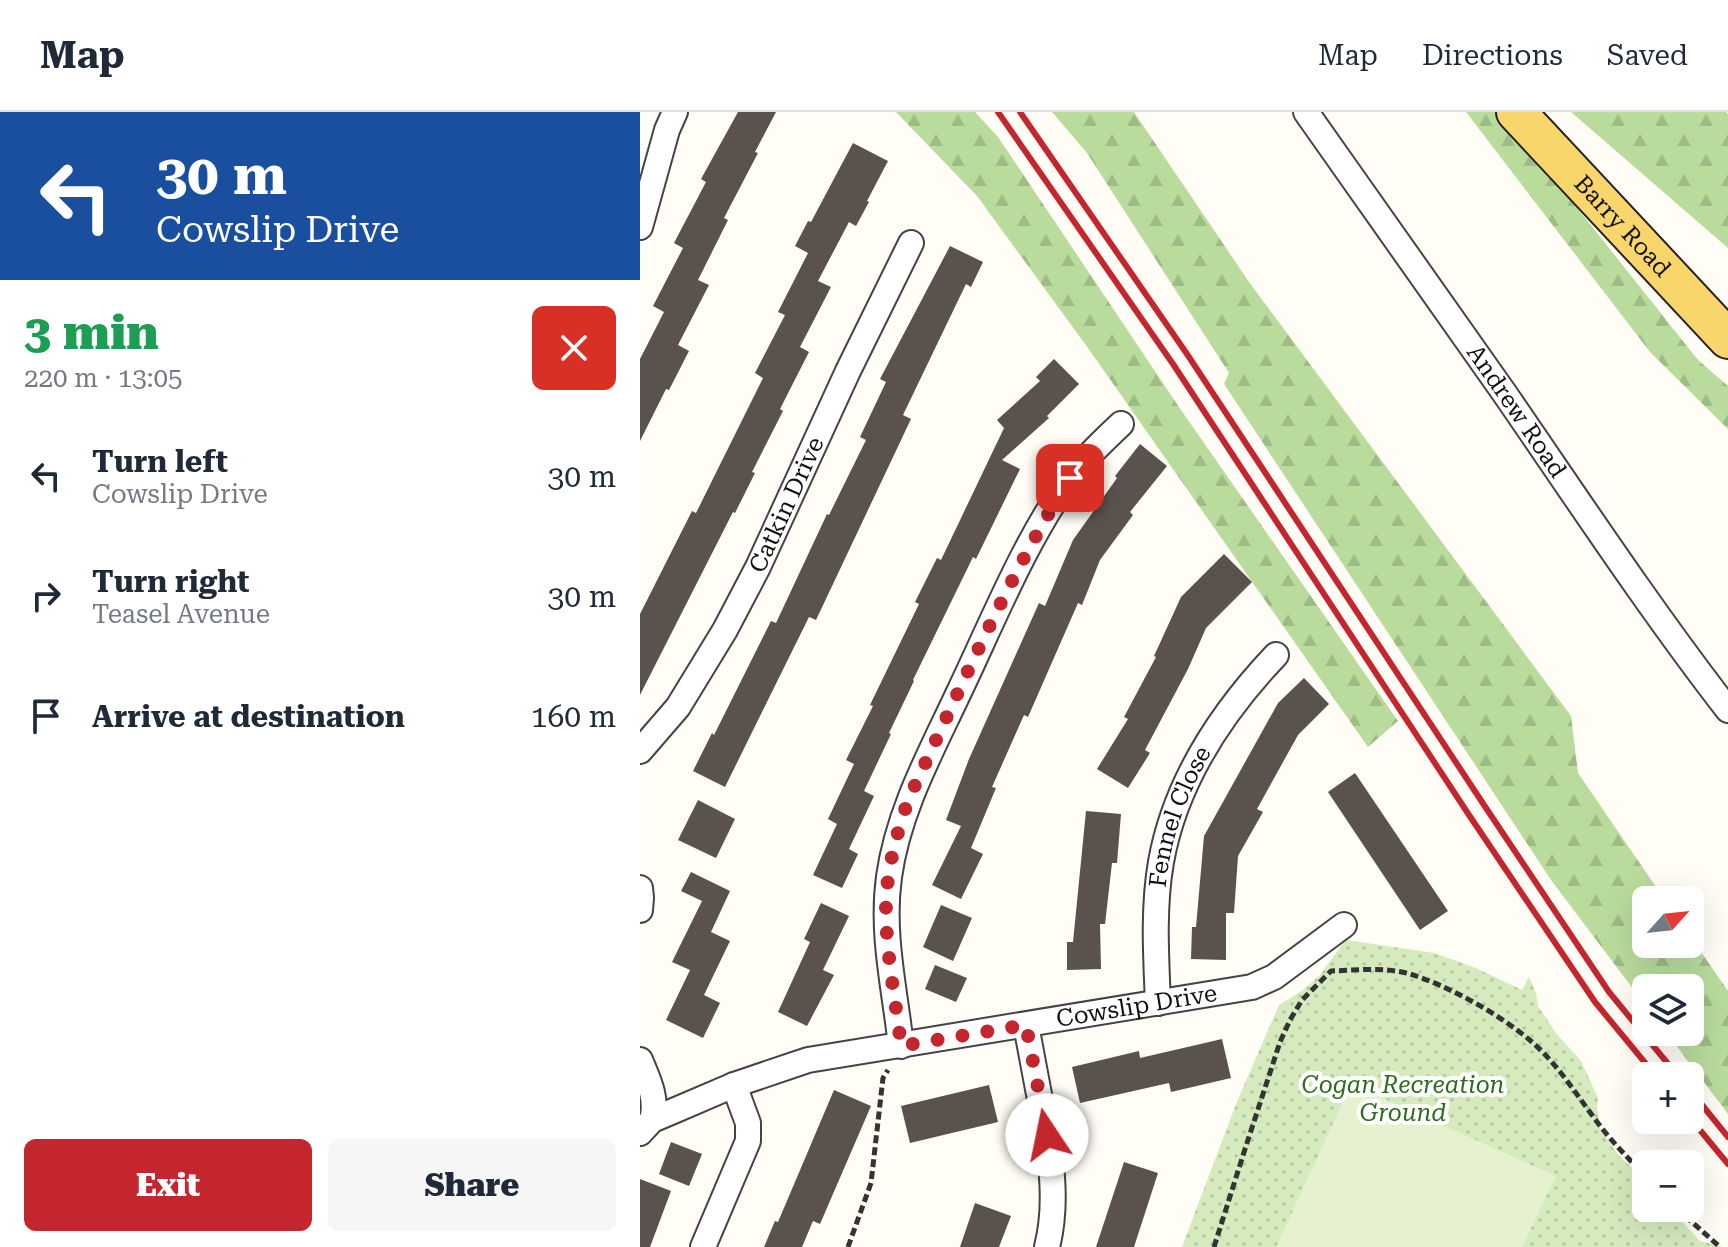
<!DOCTYPE html>
<html lang="en">
<head>
<meta charset="utf-8">
<style>
	body { margin:0; font-family:"Roboto Serif",serif; background:#f6f6f7; color:#1f2937; height:100vh; display:flex; flex-direction:column; font-size:30px; white-space:nowrap }
	* { box-sizing:border-box; margin:0 }
	p { font-size:26px; color:#747a83 }
	.icon { flex:none; width:44px; height:44px; fill:none; stroke:currentColor; stroke-width:2; stroke-linecap:round; stroke-linejoin:round }
	.map { position:relative; flex:1; overflow:hidden }
	.details { display:flex; flex-direction:column; background:#fff; width:640px }
	.details>* { flex:none }
	.banner { background:#1a4fa0; color:#fff; overflow:hidden }
	.needle { width:52px; rotate:63deg }
	.buttons { position:absolute; left:992px; top:774px; display:grid; gap:16px }
	.buttons a { display:grid; place-items:center; width:72px; height:72px; border-radius:12px; background:#fff; box-shadow:0 8px 32px #0002; font-size:40px }
	.pin { position:absolute; display:grid; place-items:center; width:68px; height:68px; color:#fff; margin:-34px; border-radius:16px; box-shadow:0 4px 12px #0006 }
	.me { position:absolute; width:88px; margin:-44px; rotate:349deg; stroke-linejoin:round; filter:drop-shadow(0 0 6px #0008) }
	.turn { display:flex; align-items:center; gap:28px; height:168px; padding:0 24px; font-size:36px }
	.turn .icon { width:104px; height:104px; stroke-width:2.5 }
	.turn b { display:block; font-size:56px; line-height:68px }
	.round { display:grid; place-items:center; flex:none; width:84px; height:84px; border-radius:12px; background:#f6f6f7 }
	.summary { display:flex; align-items:center; justify-content:space-between; height:136px; padding:0 24px }
	h1 { font-size:48px; font-weight:800; line-height:60px; color:#1e9e55 }
	.action { display:flex; gap:16px; margin-top:auto; padding:16px 24px }
	.action a { flex:1; height:92px; border-radius:12px; background:#c4262e; color:#fff; font-size:32px; font-weight:800; line-height:92px; text-align:center }
	.action a+a { background:#f6f6f7; color:#1f2937 }
	ul { padding:0; list-style:none }
	li { display:flex; align-items:center; gap:24px; height:120px; padding:0 24px }
	li div { flex:1 }
	li b { display:block; font-size:30px }
	li em { font-style:normal }
	header { display:flex; align-items:center; gap:48px; box-sizing:border-box; height:112px; padding:0 40px; background:#fff; border-bottom:2px solid #e0e1e3 }
	header strong { font-size:38px }
	nav { display:flex; gap:44px; margin-inline-start:auto; font-size:28px }
	main { display:flex; flex:1; min-height:0 }
	.map>svg:first-child { display:block }
	.forest { fill:url(#forest-firs) }
	.park { fill:url(#park-dots) }
	.pitch { fill:#e6f2cf }
	.building { fill:#5a524d }
	.lines { fill:none; stroke-linecap:round; stroke-linejoin:round }
	.minor-casing { stroke:#444; stroke-width:28 }
	.primary-casing { stroke:#222; stroke-width:42 }
	.path { stroke:#333; stroke-width:5; stroke-dasharray:8 4; stroke-linecap:butt }
	.minor { stroke:#fff; stroke-width:24 }
	.primary { stroke:#f9d66b; stroke-width:38 }
	.rail { stroke:#c4262e; stroke-width:6 }
	.route { stroke:#c4262e; stroke-width:14; stroke-dasharray:0 25.2 }
	.labels { text-anchor:middle; stroke-width:8; stroke-linejoin:round; paint-order:stroke }
	.street-label { font-size:24px; fill:#111; stroke:#fff }
	.park-label { font-size:24px; font-style:italic; fill:#2f6b1f; stroke:#fff }
</style>
</head>
<body>
<header>
<strong>Map</strong>
<nav><a>Map</a><a>Directions</a><a>Saved</a></nav>
</header>
<main>
<section class="details">
<div class="banner">
<div class="turn"><svg class="icon" aria-label="left" viewBox="0 0 24 24"><path d="M17 20v-9H6M10 6l-5 5 5 5"/></svg><div><b>30 m</b>Cowslip Drive</div></div>
</div>
<div class="summary"><div><h1>3 min</h1><p>220 m · 13:05</p></div><a class="round" style="background:#d93025;color:#fff"><svg class="icon" aria-label="close" viewBox="0 0 24 24"><path d="M6 6l12 12M18 6L6 18"/></svg></a></div>
<ul>
<li><svg class="icon" aria-label="left" viewBox="0 0 24 24"><path d="M17 20v-9H6M10 6l-5 5 5 5"/></svg><div><b>Turn left</b><p>Cowslip Drive</p></div><em>30 m</em></li>
<li><svg class="icon" aria-label="right" viewBox="0 0 24 24"><path d="M7 20v-9h11M14 6l5 5-5 5"/></svg><div><b>Turn right</b><p>Teasel Avenue</p></div><em>30 m</em></li>
<li><svg class="icon" aria-label="arrive" viewBox="0 0 24 24"><path d="M6 21V4h12l-3 4 3 4H6"/></svg><div><b>Arrive at destination</b></div><em>160 m</em></li>
</ul>
<div class="action"><a>Exit</a><a>Share</a></div>
</section>
<div class="map">
<svg width="1088" height="1135" viewBox="0 0 1088 1135">
	<defs>
		<pattern id="forest-firs" width="22" height="20" patternUnits="userSpaceOnUse" patternTransform="scale(2)"><rect width="22" height="20" fill="#b9dc9c"/><path d="M5 1l3.5 6h-7zM16 11l3.5 6h-7z" fill="#9ebc85"/></pattern>
		<pattern id="park-dots" width="8" height="8" patternUnits="userSpaceOnUse" patternTransform="scale(2)"><rect width="8" height="8" fill="#d5ebbd"/><path d="M2 2h.1M6 6h.1" fill="none" stroke="#b6c8a1" stroke-width="1.8" stroke-linecap="round"/></pattern>
	</defs>
	<rect width="100%" height="100%" fill="#fffdf5"/>
	<!-- forest -->
	<g class="forest">
		<path d="M256,0h79l23,25 183,273 217,311 -30,26 -280,-399 -111,-152z"/>
		<path d="M412,0h82l115,170 322,434 7,57 87,127h-19v44h44v-8l38,55v123l-62,-82h24v-44h-44v18l-95,-126 -327,-496 5,-11 -142,-220z"/>
		<path d="M826,0h35l197,248 30,26v43l-78,-77z"/>
		<path d="M931,0h155l2,2v134z"/>
	</g>
	<!-- park -->
	<path class="park" d="M706,828l88,13 42,15 46,22 7,-13 7,16 2,13 18,27 25,28 17,37 -1,9 3,22 19,27 27,24v28h27l1,5 26,28 24,6h-542l54,-143 43,-99 23,-14 17,-15z"/>
	<!-- pitch -->
	<path class="pitch" d="M711,972l205,92 -34,71h-246z"/>
	<!-- building -->
	<g class="building">
		<path d="M98,0h38l-21,40 3,1 -34,65 4,2 -30,60 11,5 -31,60 11,6 -20,39 -3,-1 -26,52v-82l24,-47 -11,-6 30,-58 -9,-5 32,-61 -5,-3z"/>
		<path d="M213,31l35,18 -21,40 2,1 -13,24 -7,-4 -31,59 13,6 -31,60 9,5 -29,57 3,2 -31,61 3,1 -20,40 -2,-1 -93,183v-81l52,-103 4,2 67,-135 -8,-5 30,-58 -7,-3 30,-59 -13,-7 13,-25 3,1z"/>
		<path d="M310,134l33,16 -12,25 -5,-3 -63,131 8,4 -95,201 -7,-3 -84,170 -32,-16 19,-38 2,2 57,-114 5,2 51,-109 2,1 37,-75 -6,-3 26,-55 -6,-3z"/>
		<path d="M414,247l25,25 -32,32 2,2 -47,42 18,9 -44,90 -3,-2 -60,123 1,1 -25,52 2,1 -27,57 10,5 -25,53 9,5 -16,34 -29,-13 24,-51 -9,-5 26,-55 -8,-4 27,-54 -3,-1 49,-101 -4,-2 22,-44 4,2 63,-132 -7,-8 43,-39 -4,-4z"/>
		<path d="M500,332l27,22 -37,46 3,3 -33,45 -18,45 -4,-2 -50,114 -4,-2 -32,72 4,1 -25,60 12,6 -22,45 -29,-14 29,-59 -15,-6 23,-61 70,-156 6,3 28,-66 44,-62 -2,-2z"/>
		<path d="M584,442l28,28 -46,46 -18,41 -43,81 5,3 -22,35 -31,-19 31,-50 -4,-2 32,-60 -2,-1 27,-59z"/>
		<path d="M664,566l25,26 -31,31 -41,74 6,3 -25,44 -4,57h-8v47l-35,-1 1,-32h4l8,-91 74,-133z"/>
		<path d="M715,661l93,138 -28,19 -92,-138z"/>
		<path d="M58,688l37,19 -19,39 -38,-18z"/>
		<path d="M446,699l35,3 -4,49h-5l-7,61h-5l1,45 -34,1v-28h6z"/>
		<path d="M51,760l39,19 -19,41 19,9 -26,54 16,8 -17,35 -37,-18 24,-50 -18,-8 30,-61 -21,-10z"/>
		<path d="M181,791l28,13 -26,54 11,5 -27,51 -29,-14 32,-70 -6,-3z"/>
		<path d="M301,793l31,13 -19,43 -30,-14z"/>
		<path d="M295,853l32,13 -11,24 -31,-13z"/>
		<path d="M582,927l9,39 -60,14 -2,-9 -89,20 -8,-36 67,-16 1,7z"/>
		<path d="M349,973l9,37 -88,21 -9,-37z"/>
		<path d="M194,978l37,16 -51,118 -7,-3 -11,26h-38l11,-26 3,1z"/>
		<path d="M31,1030l31,12 -13,32 -30,-12z"/>
		<path d="M484,1050l34,11 -24,74h-38z"/>
		<path d="M0,1067l31,12 -21,56h-10z"/>
		<path d="M335,1091l36,13 -12,31h-39z"/>
	</g>
	<g class="lines">
		<defs>
			<g id="minor">
				<path id="s1" d="M666,0c66,94 133,187 199,282 73,106 144,214 223,316"/>
				<path d="M0,115l27,-97 8,-18"/>
				<path id="s2" d="M0,639l38,-44 47,-77 33,-63 90,-196 63,-128"/>
				<path d="M0,776l1,10 -1,12"/>
				<path id="s3" d="M518,891c-2,-47 -5,-95 3,-141 14,-79 61,-150 115,-207"/>
				<path d="M386,913c5,26 10,53 15,80 9,47 18,94 6,142"/>
				<path d="M261,934c-6,-56 -20,-112 -12,-169 9,-66 42,-125 70,-185 33,-69 67,-154 112,-215 15,-20 32,-36 50,-53"/>
				<path d="M0,948c8,19 18,39 12,60"/>
				<path id="s4" d="M0,1021l12,-13 19,-8 63,-27 74,-25 444,-73 22,-10 70,-52"/>
				<path d="M63,1135l45,-106v-18l-14,-38"/>
			</g>
			<g id="primary">
				<path id="s5" d="M876,0l212,227"/>
			</g>
		</defs>
		<!-- minor casing -->
		<use href="#minor" class="minor-casing"/>
		<!-- primary casing -->
		<use href="#primary" class="primary-casing"/>
		<!-- path -->
		<g class="path">
			<path d="M1036,1096l44,39"/>
			<path d="M208,1135l23,-64 12,-105 5,-8"/>
			<path d="M574,1135l32,-101 34,-104 10,-22 12,-20 29,-29c25,-1 54,-4 79,3 39,12 91,41 122,68 31,27 51,64 77,95 12,14 25,27 37,40"/>
		</g>
		<!-- minor -->
		<use href="#minor" class="minor"/>
		<!-- primary -->
		<use href="#primary" class="primary"/>
		<!-- rail -->
		<g class="rail">
			<path d="M358,0l175,252 296,451 126,187 61,74"/>
			<path d="M380,0l167,242 297,451 125,187 69,84"/>
			<path d="M1050,978l38,47"/>
			<path d="M1050,1006l38,46"/>
		</g>
	</g>
	<g class="lines">
		<!-- route -->
		<path class="route" d="M407,1023l-21,-110 -125,21c-5,-44 -14,-87 -15,-131 -1,-40 10,-80 23,-117 51,-108 98,-219 161,-320"/>
	</g>
	<g class="labels">
		<!-- street labels -->
		<g class="street-label">
			<text dy="8" stroke="none"><textPath href="#s5" startOffset="156">Barry Road</textPath></text>
			<text dy="8" stroke="none"><textPath href="#s1" startOffset="366">Andrew Road</textPath></text>
			<text dy="8" stroke="none"><textPath href="#s2" startOffset="288">Catkin Drive</textPath></text>
			<text dy="8" stroke="none"><textPath href="#s3" startOffset="190">Fennel Close</textPath></text>
			<text dy="8" stroke="none"><textPath href="#s4" startOffset="518">Cowslip Drive</textPath></text>
		</g>
		<!-- park labels -->
		<g class="park-label">
			<text x="763" y="981">Cogan Recreation<tspan x="763" dy="28">Ground</tspan></text>
		</g>
	</g>
</svg>
<div class="buttons">
<a><svg class="needle" viewBox="-14 -14 28 28"><path d="M0-13l5 13h-10z" fill="#e53935"/><path d="M0 13l5-13h-10z" fill="#747a83"/></svg></a>
<a><svg class="icon" aria-label="layers" viewBox="0 0 24 24"><path d="M12 4l9 5-9 5-9-5zM3 14l9 5 9-5"/></svg></a>
<a>+</a>
<a>−</a>
</div>
<div class="pin" style="left:430px;top:366px;background:#d93025"><svg class="icon" aria-label="arrive" viewBox="0 0 24 24"><path d="M6 21V4h12l-3 4 3 4H6"/></svg></div>
<svg class="me" style="left:407px;top:1023px" viewBox="-20 -20 40 40"><circle r="19" fill="#fff"/><path d="M0-13L10 11 0 6-10 11z" fill="#c4262e"/></svg>
</div>
</main>
</body>
</html>
